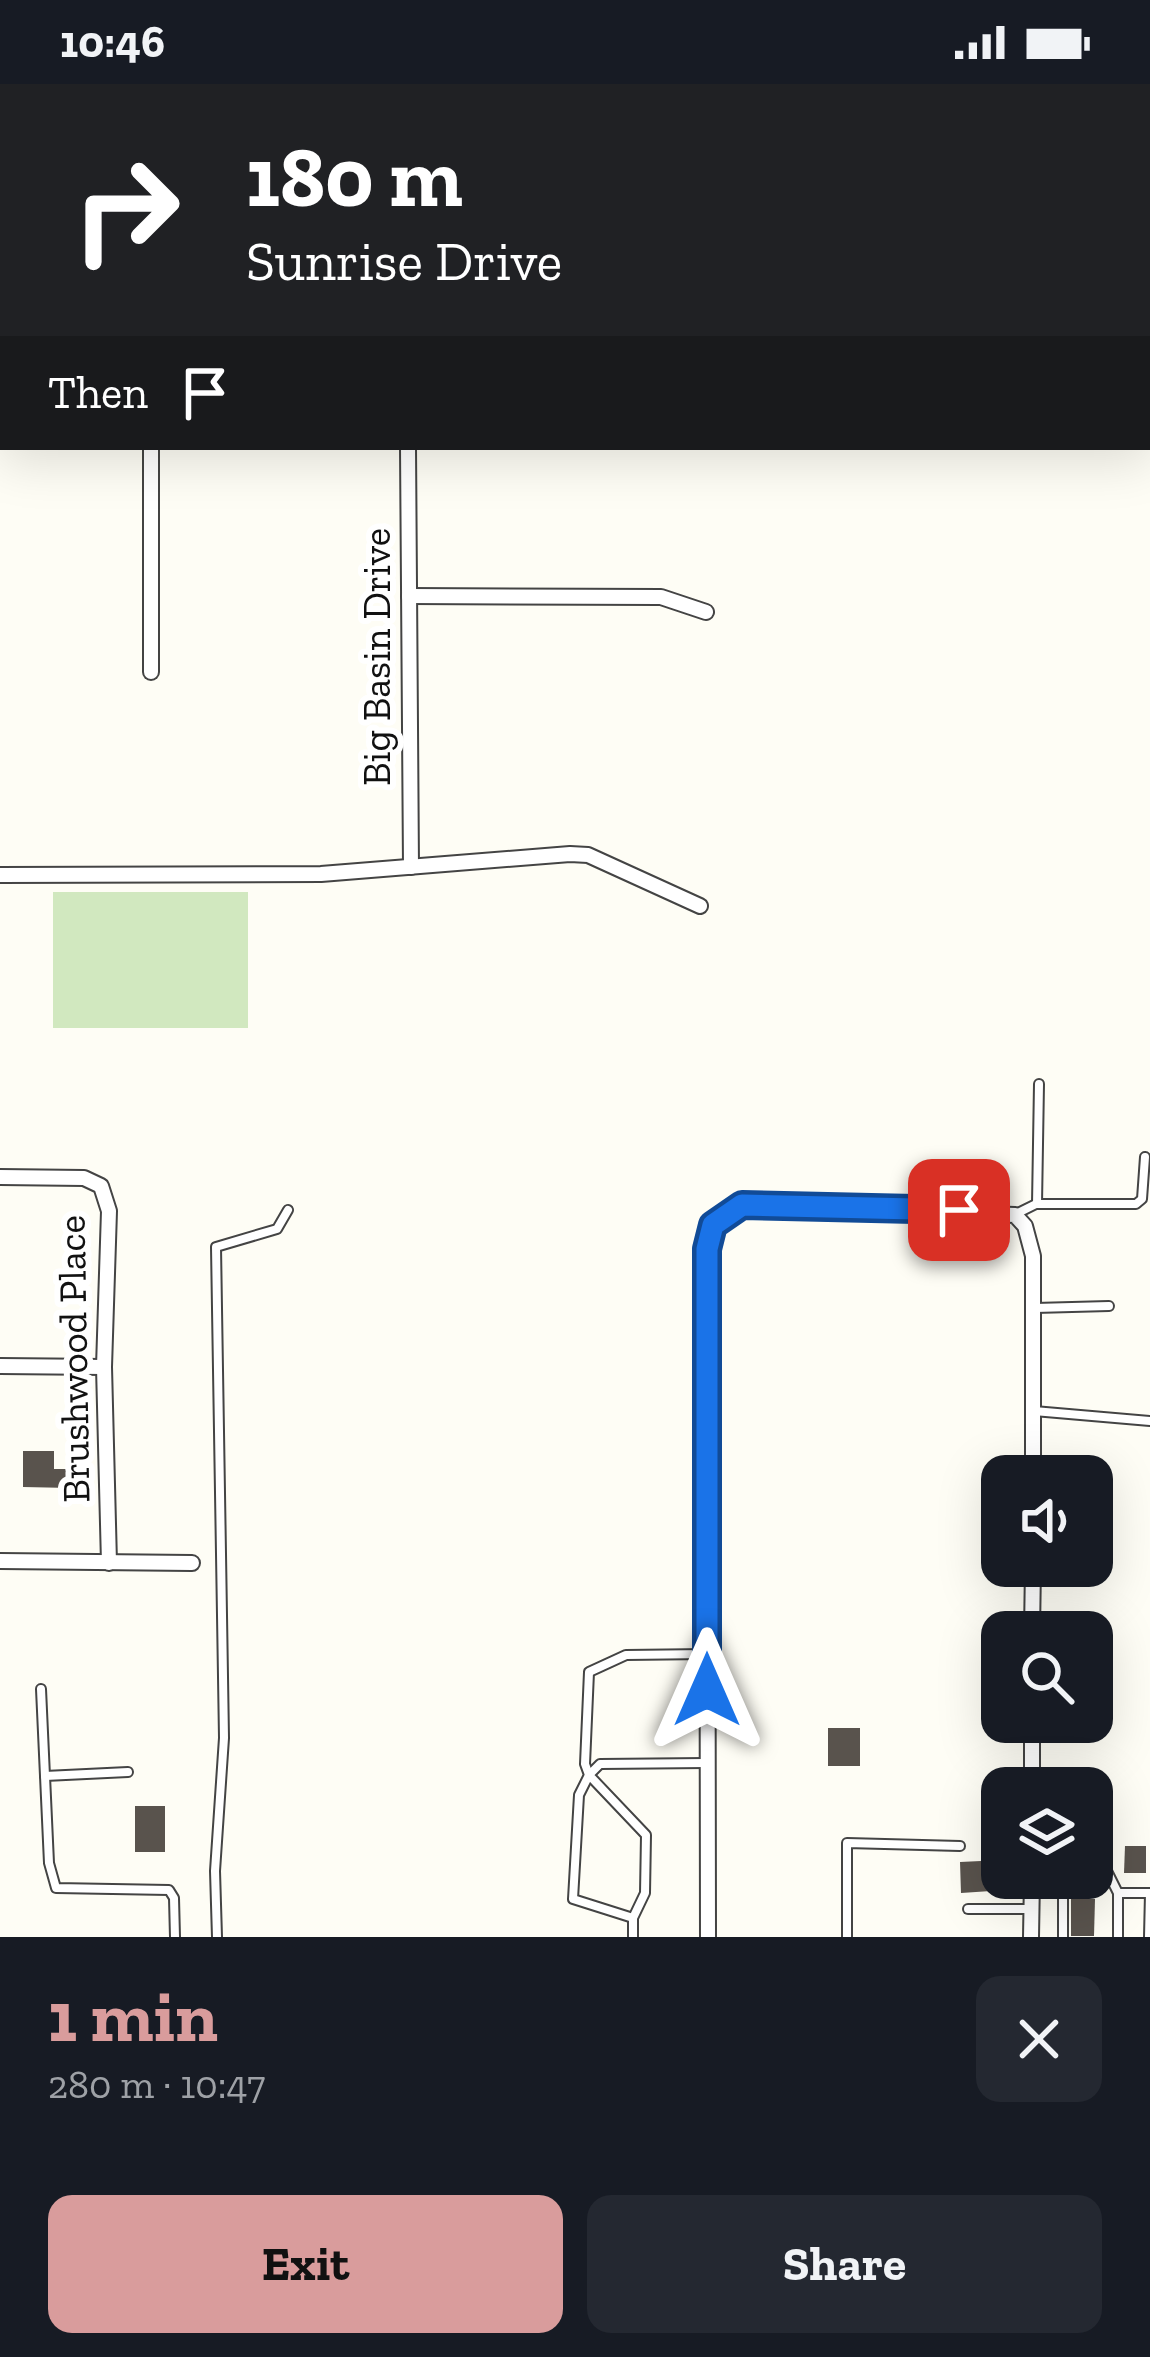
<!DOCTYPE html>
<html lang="en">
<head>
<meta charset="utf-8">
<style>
	body { margin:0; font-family:"Zilla Slab",serif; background:#242831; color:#f1f3f6; height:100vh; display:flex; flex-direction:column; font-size:45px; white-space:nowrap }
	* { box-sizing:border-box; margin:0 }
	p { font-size:39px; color:#9ea1a6 }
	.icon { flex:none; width:66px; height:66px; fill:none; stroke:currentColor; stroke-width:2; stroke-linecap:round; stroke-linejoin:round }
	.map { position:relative; height:1853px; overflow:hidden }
	.panel { display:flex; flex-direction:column; background:#171b24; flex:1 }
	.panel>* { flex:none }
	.hud { position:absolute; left:0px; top:0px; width:1152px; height:366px; box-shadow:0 12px 48px #0002; background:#202124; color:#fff; overflow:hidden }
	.buttons { position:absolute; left:981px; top:1371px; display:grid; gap:24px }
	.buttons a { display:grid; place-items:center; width:132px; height:132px; border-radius:24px; background:#171b24; box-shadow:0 12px 48px #0002; font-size:60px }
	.pin { position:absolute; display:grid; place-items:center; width:102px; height:102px; color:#fff; margin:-51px; border-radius:24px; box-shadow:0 6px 18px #0006 }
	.me { position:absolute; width:132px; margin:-66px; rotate:0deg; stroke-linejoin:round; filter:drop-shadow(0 0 9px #0008) }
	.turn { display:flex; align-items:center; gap:42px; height:252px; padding:0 48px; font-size:54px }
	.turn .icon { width:156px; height:156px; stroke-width:2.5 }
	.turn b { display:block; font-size:84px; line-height:102px }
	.then { display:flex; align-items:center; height:114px; padding:0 48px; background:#0003; gap:24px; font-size:45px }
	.round { display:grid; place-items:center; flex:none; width:126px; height:126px; border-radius:24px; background:#242831 }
	.overview { display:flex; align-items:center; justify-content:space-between; height:204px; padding:0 48px }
	h1 { font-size:72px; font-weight:700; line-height:90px; color:#d99c9c }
	.button { display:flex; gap:24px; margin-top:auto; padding:24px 48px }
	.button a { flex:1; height:138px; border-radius:24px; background:#d99c9c; color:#111; font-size:48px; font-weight:700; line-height:138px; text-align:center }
	.button a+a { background:#242831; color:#f1f3f6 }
	.status { display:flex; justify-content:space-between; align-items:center; height:84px; padding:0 60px; background:#171b24; direction:ltr }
	.status svg { height:33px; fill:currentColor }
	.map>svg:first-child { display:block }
	.green { fill:#d1e8bf }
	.building { fill:#59534d }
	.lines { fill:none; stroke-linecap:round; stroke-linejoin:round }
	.service-casing { stroke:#444; stroke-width:12 }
	.minor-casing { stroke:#444; stroke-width:18 }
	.service { stroke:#fff; stroke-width:8 }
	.minor { stroke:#fff; stroke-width:14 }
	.route-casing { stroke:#114b97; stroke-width:30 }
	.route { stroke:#1a73e8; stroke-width:21 }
	.labels { text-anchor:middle; stroke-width:12; stroke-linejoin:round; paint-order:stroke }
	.street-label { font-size:39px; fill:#111; stroke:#fff }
</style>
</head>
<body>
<div class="status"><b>10:46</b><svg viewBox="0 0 49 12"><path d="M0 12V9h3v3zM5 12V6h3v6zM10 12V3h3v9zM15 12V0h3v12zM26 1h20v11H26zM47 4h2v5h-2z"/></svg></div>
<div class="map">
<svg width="1150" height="1853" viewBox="0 0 1150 1853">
	<rect width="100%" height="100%" fill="#fefdf5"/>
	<!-- green -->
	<rect class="green" x="53" y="808" width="195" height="136"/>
	<!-- building -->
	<g class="building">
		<path d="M23,1367h31v18h17v19l-48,-1z"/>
		<rect x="828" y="1644" width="32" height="38"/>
		<rect x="135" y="1722" width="30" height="46"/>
		<path d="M1125,1762h21v27h-22z"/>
		<path d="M1002,1776l4,30 -45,3 -1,-31z"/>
		<path d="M1071,1814l24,1 -1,37h-23z"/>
	</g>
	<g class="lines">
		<defs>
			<g id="service">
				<path d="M1037,1120l2,-120"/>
				<path d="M1016,1130l20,-10h100l6,-5 3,-42"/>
				<path d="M1035,1224l74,-2"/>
				<path d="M1034,1327l116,10"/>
				<path d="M41,1605l8,174 7,25 113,2 5,8 1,39"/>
				<path d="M45,1692l83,-4"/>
				<path d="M1092,1777h10l16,32"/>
				<path d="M968,1825h62"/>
				<path d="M633,1834l-60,-19 6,-104 10,-20 -4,-11 4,-92 37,-17 81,-1"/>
				<path d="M217,1853l-2,-66 9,-133 -8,-491 61,-18 11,-19"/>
				<path d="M633,1853v-19l12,-25 1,-58 -57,-60 11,-11 106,-1"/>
				<path d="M847,1853v-94l113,3"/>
				<path d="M1063,1853v-59"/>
				<path d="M1118,1853v-44h32l-1,44"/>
			</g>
			<g id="minor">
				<path d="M151,0v3"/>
				<path d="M423,3v-3"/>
				<path d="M0,251h3"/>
				<path d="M151,363v225"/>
				<path d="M408,363l3,420"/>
				<path d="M409,512l252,1 45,15"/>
				<path d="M0,791l321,-1 249,-20 18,1 112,51"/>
				<path d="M0,1093l84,1 17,8 8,25 -5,156 5,196"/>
				<path d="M0,1282l104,1"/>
				<path d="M0,1477l192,2"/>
				<path d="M1032,1548l1,-66"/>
				<path d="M1032,1704v-66"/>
				<path d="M708,1853l-1,-688 6,-24 29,-20 273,10 10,11 8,30v220"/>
				<path d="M1031,1853l1,-59"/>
			</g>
		</defs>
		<!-- service casing -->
		<use href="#service" class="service-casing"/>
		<!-- minor casing -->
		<use href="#minor" class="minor-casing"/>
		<!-- service -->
		<use href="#service" class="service"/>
		<!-- minor -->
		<use href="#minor" class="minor"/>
	</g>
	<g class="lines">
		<defs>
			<path id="route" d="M707,1606v-441l6,-24 29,-20 217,5"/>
		</defs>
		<!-- route casing -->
		<use href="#route" class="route-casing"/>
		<!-- route -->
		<use href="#route" class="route"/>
	</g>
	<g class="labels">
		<!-- street labels -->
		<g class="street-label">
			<text transform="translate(376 573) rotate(-90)" y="14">Big Basin Drive</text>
			<text transform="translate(73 1275) rotate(-91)" y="14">Brushwood Place</text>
		</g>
	</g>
</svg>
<div class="buttons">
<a><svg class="icon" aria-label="sound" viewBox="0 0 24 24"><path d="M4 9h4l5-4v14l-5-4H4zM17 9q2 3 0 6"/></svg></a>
<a><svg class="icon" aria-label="search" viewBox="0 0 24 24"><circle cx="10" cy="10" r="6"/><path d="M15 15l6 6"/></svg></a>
<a><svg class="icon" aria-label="layers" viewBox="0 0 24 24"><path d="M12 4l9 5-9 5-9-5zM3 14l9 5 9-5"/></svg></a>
</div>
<div class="pin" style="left:959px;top:1126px;background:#d93025"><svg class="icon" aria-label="arrive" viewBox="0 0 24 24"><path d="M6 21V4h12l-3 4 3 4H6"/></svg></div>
<svg class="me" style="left:707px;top:1606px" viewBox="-20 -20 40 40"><path d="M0-17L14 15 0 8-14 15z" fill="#1a73e8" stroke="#fff" stroke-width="4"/></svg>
<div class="hud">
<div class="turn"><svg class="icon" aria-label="right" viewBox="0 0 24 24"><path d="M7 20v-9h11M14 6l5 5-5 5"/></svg><div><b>180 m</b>Sunrise Drive</div></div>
<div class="then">Then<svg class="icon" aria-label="arrive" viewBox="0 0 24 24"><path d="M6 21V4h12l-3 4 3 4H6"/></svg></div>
</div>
</div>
<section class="panel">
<div class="overview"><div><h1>1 min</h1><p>280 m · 10:47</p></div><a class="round"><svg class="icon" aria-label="close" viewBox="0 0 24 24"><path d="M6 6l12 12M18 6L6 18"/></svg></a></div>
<div class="button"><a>Exit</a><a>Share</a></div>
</section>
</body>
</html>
